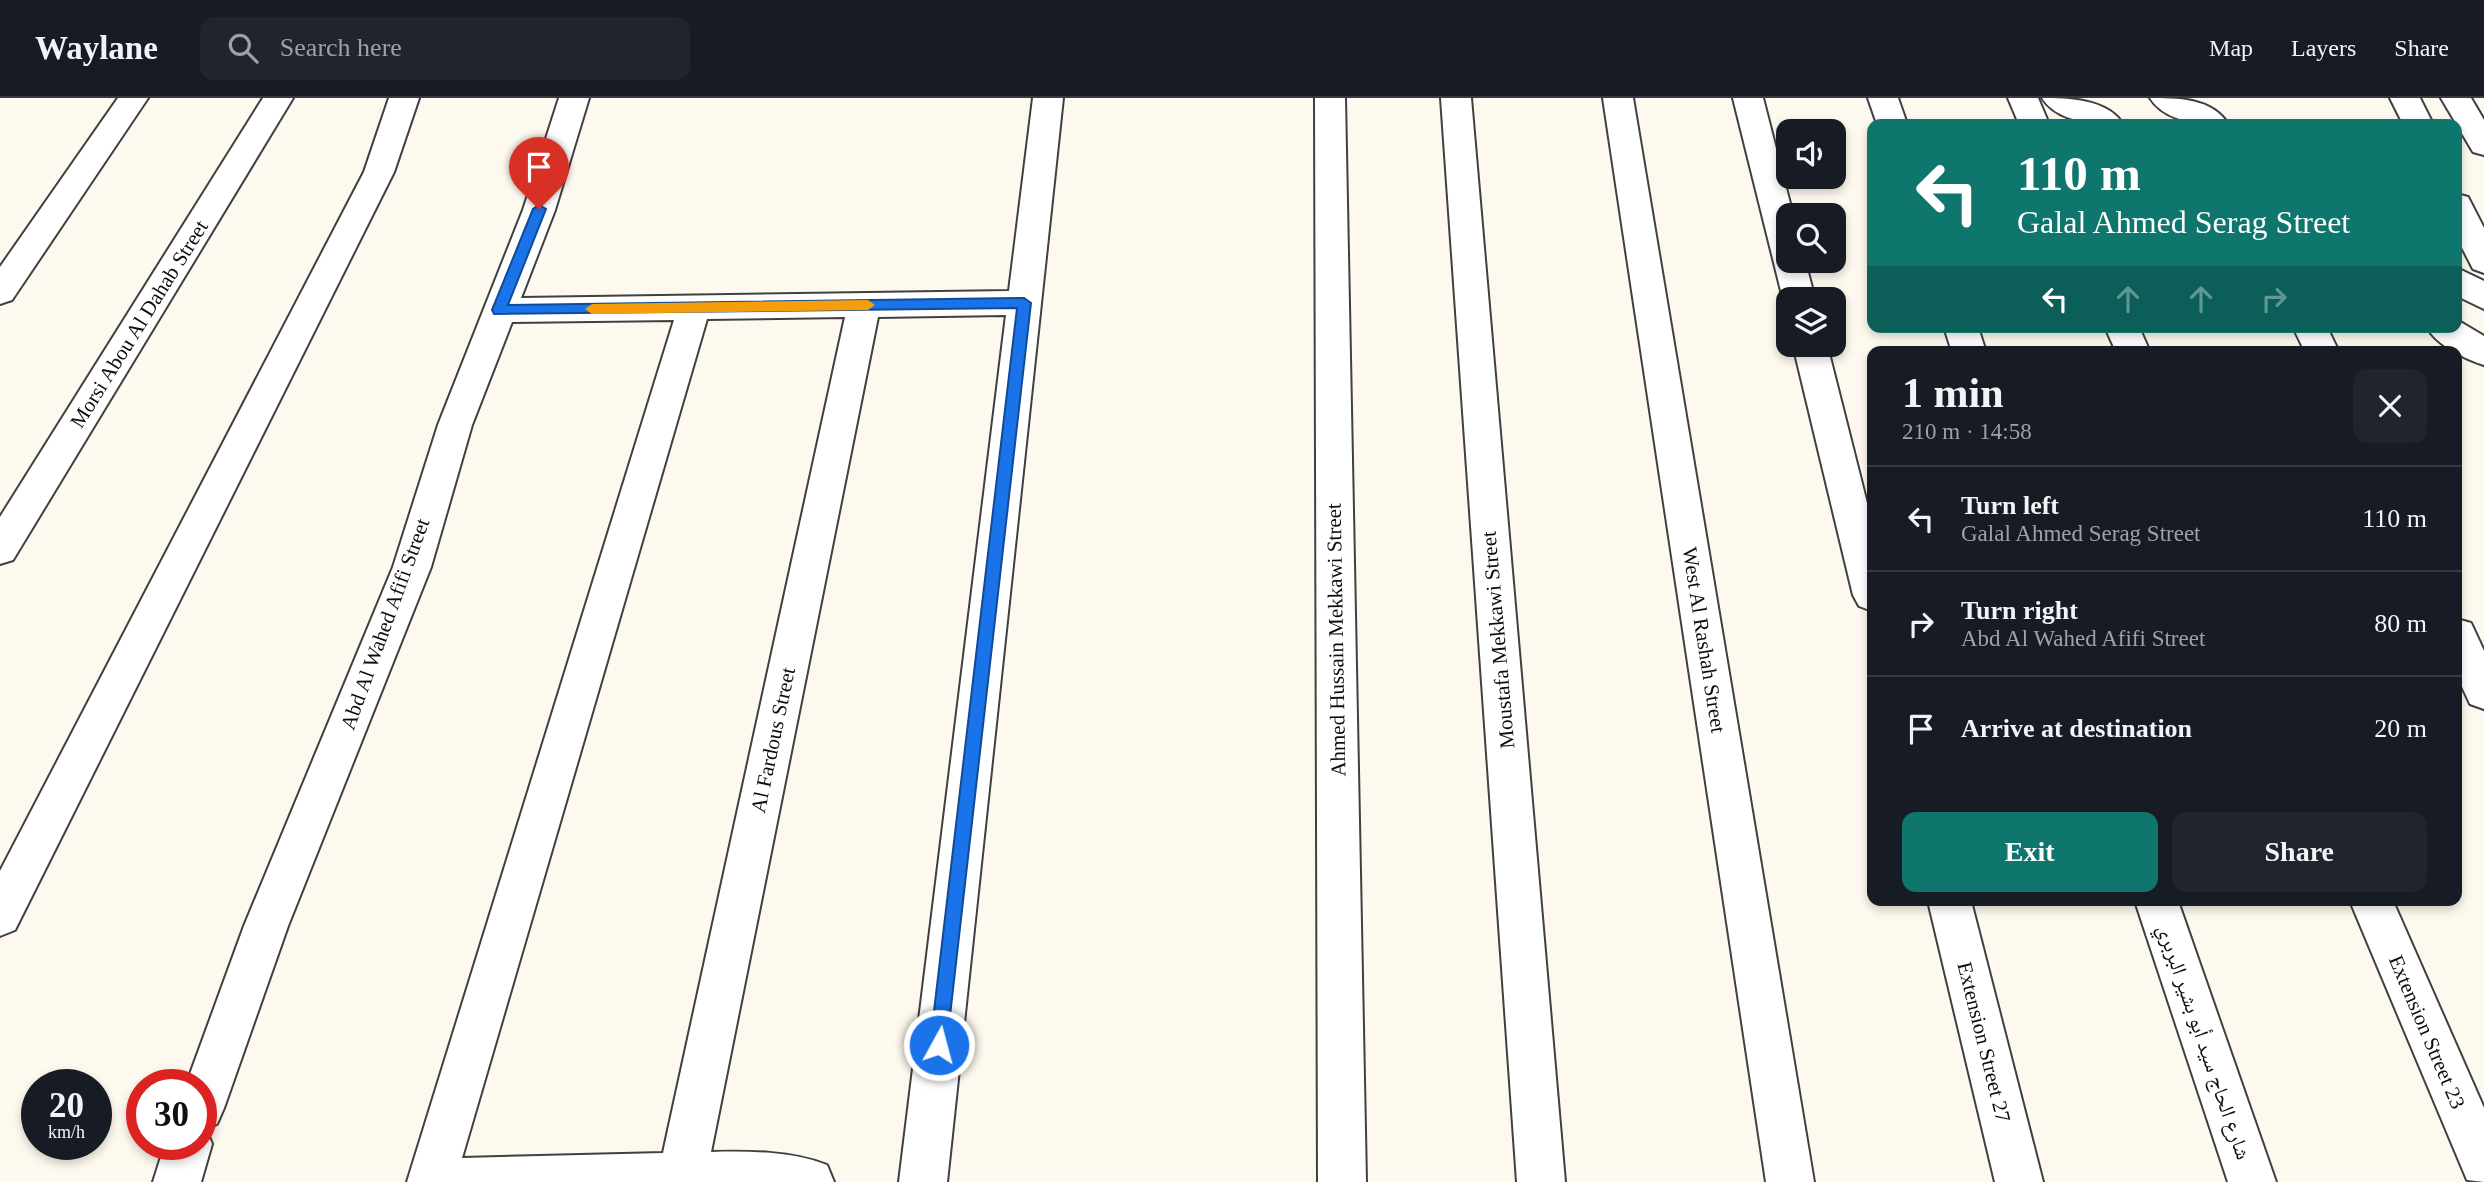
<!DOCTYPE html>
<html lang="en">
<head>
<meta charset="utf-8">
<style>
	body { margin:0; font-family:"Times New Roman","Noto Naskh Arabic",serif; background:#20242c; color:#f1f3f6; height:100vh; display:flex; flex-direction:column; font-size:26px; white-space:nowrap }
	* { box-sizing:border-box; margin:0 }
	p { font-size:23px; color:#9ea1a6 }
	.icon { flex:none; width:38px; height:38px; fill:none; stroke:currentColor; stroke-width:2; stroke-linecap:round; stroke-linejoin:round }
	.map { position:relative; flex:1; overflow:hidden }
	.details { position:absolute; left:1867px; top:248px; width:595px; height:560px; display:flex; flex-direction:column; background:#171b24; border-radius:14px; box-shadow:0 4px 10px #0003 }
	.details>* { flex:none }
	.hud { position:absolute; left:1867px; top:21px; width:595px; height:214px; border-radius:14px; box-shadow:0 4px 10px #0003; background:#0f766e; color:#fff; overflow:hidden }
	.fabs { position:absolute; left:1776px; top:21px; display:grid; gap:14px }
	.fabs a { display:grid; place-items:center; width:70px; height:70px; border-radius:14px; background:#171b24; box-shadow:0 4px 10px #0003; font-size:35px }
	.speed { position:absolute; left:21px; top:971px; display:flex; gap:14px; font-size:35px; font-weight:700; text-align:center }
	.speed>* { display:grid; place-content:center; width:91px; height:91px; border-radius:50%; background:#171b24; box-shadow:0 4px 10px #0003; line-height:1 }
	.speed small { font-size:18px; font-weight:400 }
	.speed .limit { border:10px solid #d22; background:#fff; color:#111 }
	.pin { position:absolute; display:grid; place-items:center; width:60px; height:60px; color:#fff; margin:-72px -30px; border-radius:50% 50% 50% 0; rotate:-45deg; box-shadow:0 0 7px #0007 }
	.pin .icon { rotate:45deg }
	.me { position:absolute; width:77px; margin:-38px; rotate:7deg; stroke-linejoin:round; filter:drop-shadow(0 0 5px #0008) }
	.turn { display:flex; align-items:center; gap:24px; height:147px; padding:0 35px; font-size:32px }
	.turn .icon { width:91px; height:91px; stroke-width:2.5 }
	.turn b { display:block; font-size:49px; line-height:60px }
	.lanes { display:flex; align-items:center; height:66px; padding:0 35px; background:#0003; justify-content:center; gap:35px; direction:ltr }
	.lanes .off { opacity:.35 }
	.round { display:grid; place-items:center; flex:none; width:74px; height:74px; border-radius:14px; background:#20242c }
	.summary { display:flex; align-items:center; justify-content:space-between; height:119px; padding:0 35px }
	h1 { font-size:42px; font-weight:700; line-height:52px }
	.primary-button { display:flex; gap:14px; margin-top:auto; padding:14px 35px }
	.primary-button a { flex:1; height:80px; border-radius:14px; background:#0f766e; color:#fff; font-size:28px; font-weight:700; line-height:80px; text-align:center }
	.primary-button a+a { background:#20242c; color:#f1f3f6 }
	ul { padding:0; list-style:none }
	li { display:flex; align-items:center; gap:21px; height:105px; padding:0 35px; border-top:2px solid #363941 }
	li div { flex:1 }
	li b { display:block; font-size:26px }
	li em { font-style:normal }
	header { display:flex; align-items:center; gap:42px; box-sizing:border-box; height:98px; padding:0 35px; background:#171b24; border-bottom:2px solid #363941 }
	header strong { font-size:33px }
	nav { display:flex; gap:38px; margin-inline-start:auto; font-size:24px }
	.search { width:490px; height:63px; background:#20242c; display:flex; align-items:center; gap:18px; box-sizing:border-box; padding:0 24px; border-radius:14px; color:#9ea1a6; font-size:26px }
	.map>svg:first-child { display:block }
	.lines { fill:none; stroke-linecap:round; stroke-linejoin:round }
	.minor-casing { stroke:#404040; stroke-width:4 }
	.minor { fill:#fff; fill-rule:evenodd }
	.route { fill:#1a73e8; stroke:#114b97; stroke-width:2 }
	.slow { fill:#f59e0b }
	.labels { text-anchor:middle; stroke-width:7; stroke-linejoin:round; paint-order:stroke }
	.street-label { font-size:21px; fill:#0d0d0d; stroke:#fff }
</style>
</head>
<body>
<header>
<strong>Waylane</strong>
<div class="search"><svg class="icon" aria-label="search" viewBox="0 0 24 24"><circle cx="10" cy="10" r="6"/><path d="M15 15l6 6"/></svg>Search here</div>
<nav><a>Map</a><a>Layers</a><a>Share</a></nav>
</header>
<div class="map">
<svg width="2484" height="1084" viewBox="0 0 2484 1084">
	<rect width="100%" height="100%" fill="#fef9ee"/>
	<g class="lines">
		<defs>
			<g id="minor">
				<path d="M118,0h30l-136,202 -12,4v-37z"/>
				<path d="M263,0h30l-280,462 -13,4v-47z"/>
				<path d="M389,0h30l-25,74 -379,758 -15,6v-65l364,-699z"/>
				<path d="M559,0h30l-34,112 -34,88 488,-7 24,-193h30l-116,1084h-48l107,-867 -128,2 -167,835c37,-1 81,-1 116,13l7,17h-427l267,-862 -162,2 -40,103 -41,142 -143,359 -64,182 -7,16 -11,5 6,15 -11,38h-48l12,-38h36v-59h-15l58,-159 149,-359 45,-142 85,-215zM845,219l-182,836 -201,5 245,-839z"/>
				<path d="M1315,0h30l21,1084h-48z"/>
				<path d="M1441,0h30l94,1084h-48z"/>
				<path d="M1603,0h30l181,1084h-48z"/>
				<path d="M1733,0h30l30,117h-5v46h17l10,38h-27v9l-5,-9z"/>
				<path d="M1868,0h30l9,26h-30z"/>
				<path d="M2008,0h30l11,26h-30z"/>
				<path d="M2042,0c27,0 65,1 81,26 -26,1 -65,-1 -81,-26z"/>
				<path d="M2150,0c27,0 62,0 78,26 -26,1 -62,-1 -78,-26z"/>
				<path d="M2390,0h30l13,26h-30z"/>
				<path d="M2441,0h30l13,22v35l-11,-3z"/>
				<path d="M2457,96l11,3 16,31v45l-11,-4 -16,-31z"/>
				<path d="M2457,170l27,13v28l-27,-13z"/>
				<path d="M2457,222l27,16v29c-19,-6 -48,-20 -57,-38h30z"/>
				<path d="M1944,229h34l8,25h-34z"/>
				<path d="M2105,229h34l11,25h-34z"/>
				<path d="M2293,229h34l12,25h-34z"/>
				<path d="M1793,247h34l45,178v88l-13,-5 -6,-11z"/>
				<path d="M2457,521l14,4 13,28v58l-14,-5 -13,-28z"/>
				<path d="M1928,803h43l72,281h-48z"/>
				<path d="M2135,803h43l98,281h-48z"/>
				<path d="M2350,803h43l91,207v74l-17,-2z"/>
			</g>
		</defs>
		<!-- minor casing -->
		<use href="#minor" class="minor-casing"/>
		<!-- minor -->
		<use href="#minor" class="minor"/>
	</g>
	<!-- route -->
	<path class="route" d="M539,107l7,4 -38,96 516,-7 7,5 -85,748 -7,3 -6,-3 -3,-6 87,-737 -523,6 -2,-4 41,-101z"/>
	<!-- slow -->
	<path class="slow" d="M868,202l7,5 -7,5 -276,4 -7,-5 7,-5z"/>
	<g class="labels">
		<!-- street labels -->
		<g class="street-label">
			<text transform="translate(139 226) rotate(-58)" y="7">Morsi Abou Al Dahab Street</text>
			<text transform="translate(385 526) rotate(-70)" y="7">Abd Al Wahed Afifi Street</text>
			<text transform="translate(1336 542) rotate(-91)" y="7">Ahmed Hussain Mekkawi Street</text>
			<text transform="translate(1498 542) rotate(-95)" y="7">Moustafa Mekkawi Street</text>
			<text transform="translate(1704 542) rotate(81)" y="7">West Al Rashah Street</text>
			<text transform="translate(773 642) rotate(-78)" y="7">Al Fardous Street</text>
			<text transform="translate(2427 934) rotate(67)" y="7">Extension Street 23</text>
			<text transform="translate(1984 944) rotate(76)" y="7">Extension Street 27</text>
			<text transform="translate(2204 944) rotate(71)" y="7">شارع الحاج سيد أبو بشير البربري</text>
		</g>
	</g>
</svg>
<div class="fabs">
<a><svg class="icon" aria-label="sound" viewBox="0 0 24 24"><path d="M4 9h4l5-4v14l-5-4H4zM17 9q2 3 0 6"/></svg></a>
<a><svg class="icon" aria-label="search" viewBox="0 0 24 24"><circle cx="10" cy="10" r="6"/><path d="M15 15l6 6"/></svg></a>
<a><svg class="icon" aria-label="layers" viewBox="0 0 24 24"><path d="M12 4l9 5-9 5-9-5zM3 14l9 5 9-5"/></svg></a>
</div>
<div class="speed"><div>20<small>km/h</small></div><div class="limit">30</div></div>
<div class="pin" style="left:539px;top:111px;background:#d93025"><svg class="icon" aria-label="arrive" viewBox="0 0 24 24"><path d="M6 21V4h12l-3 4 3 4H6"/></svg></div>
<svg class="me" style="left:939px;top:947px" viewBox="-20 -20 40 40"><circle r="17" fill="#1a73e8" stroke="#fff" stroke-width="3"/><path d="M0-11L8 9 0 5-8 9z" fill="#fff"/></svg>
<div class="hud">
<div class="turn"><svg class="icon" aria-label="left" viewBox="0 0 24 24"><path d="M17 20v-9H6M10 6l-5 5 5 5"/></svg><div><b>110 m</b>Galal Ahmed Serag Street</div></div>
<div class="lanes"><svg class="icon" aria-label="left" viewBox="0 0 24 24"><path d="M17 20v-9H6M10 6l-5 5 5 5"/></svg><svg class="icon off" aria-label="ahead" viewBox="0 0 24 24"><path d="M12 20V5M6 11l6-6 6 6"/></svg><svg class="icon off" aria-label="ahead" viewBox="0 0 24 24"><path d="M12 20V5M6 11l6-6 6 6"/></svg><svg class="icon off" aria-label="right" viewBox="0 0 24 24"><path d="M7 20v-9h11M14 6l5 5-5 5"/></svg></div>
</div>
<section class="details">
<div class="summary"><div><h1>1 min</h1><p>210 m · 14:58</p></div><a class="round"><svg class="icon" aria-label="close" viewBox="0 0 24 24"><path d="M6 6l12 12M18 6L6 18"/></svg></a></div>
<ul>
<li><svg class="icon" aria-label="left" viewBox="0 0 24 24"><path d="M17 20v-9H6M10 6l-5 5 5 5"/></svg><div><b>Turn left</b><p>Galal Ahmed Serag Street</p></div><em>110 m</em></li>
<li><svg class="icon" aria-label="right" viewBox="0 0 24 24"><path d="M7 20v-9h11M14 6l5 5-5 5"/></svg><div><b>Turn right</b><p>Abd Al Wahed Afifi Street</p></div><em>80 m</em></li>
<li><svg class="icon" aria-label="arrive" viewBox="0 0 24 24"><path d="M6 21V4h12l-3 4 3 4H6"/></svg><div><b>Arrive at destination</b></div><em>20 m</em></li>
</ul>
<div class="primary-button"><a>Exit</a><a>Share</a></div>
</section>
</div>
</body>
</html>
